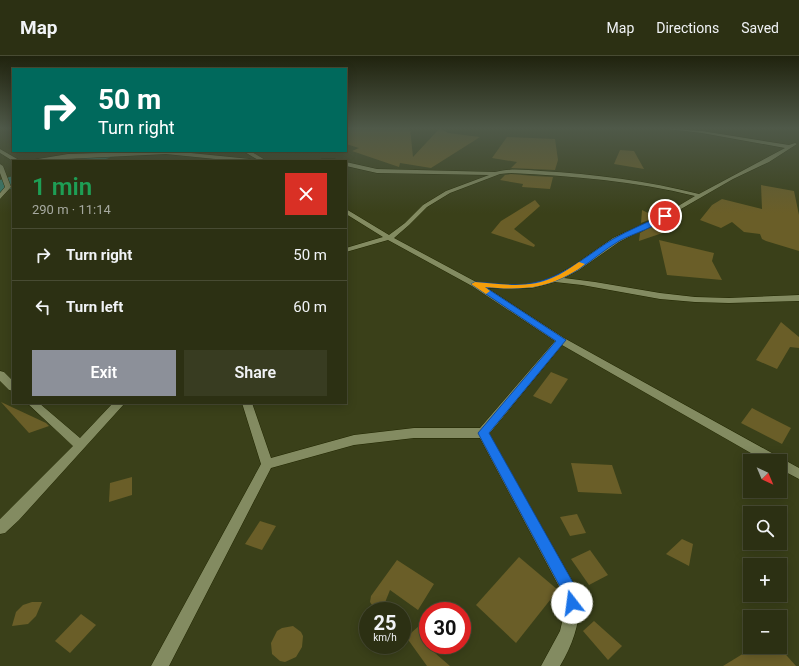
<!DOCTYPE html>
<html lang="en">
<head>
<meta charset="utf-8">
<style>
	body { margin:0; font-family:Roboto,sans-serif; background:#383c21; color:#f1f3f6; height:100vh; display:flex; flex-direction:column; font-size:15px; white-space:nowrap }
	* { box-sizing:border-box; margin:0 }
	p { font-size:13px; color:#a6a9a0 }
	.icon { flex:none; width:22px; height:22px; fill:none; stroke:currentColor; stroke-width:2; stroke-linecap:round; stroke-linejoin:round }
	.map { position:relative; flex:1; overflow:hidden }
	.panel { position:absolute; left:12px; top:104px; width:335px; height:244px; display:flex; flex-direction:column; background:#2c3013; border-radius:0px; box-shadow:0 2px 10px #0003,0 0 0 1px #484b33 }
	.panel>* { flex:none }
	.hud { position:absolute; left:12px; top:12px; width:335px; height:84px; border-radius:0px; box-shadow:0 2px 10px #0003,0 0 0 1px #484b33; background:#00695c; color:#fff; overflow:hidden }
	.needle { width:26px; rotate:136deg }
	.fabs { position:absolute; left:743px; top:398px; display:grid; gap:8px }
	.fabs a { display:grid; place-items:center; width:44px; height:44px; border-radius:0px; background:#2c3013; box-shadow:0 2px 10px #0003,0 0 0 1px #484b33; font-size:20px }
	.speed { position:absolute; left:359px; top:546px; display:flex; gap:8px; font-size:20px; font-weight:700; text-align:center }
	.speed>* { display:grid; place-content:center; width:52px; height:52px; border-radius:50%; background:#2c3013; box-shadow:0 2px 10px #0003,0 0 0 1px #484b33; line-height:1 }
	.speed small { font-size:10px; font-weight:400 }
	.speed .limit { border:6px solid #d22; background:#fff; color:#111 }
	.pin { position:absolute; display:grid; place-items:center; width:34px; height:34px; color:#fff; margin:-17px; border:2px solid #fff; border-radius:50%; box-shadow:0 1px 4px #0007 }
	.me { position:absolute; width:44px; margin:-22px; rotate:345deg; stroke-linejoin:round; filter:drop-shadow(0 0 3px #0008) }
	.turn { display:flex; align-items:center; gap:14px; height:84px; padding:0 20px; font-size:18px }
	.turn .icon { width:52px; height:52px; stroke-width:2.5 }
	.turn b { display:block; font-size:28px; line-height:34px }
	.round { display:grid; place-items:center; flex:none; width:42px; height:42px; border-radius:0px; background:#383c21 }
	.summary { display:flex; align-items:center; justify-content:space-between; height:68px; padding:0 20px }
	h1 { font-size:24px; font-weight:600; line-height:30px; color:#1e9e55 }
	.action { display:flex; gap:8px; margin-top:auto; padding:8px 20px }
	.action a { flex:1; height:46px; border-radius:0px; background:#8c9099; color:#fff; font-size:16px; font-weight:600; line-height:46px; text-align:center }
	.action a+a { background:#383c21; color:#f1f3f6 }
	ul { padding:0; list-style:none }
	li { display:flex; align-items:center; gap:12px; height:52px; padding:0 20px; border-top:1px solid #484b33 }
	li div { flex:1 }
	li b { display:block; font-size:15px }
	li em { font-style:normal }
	header { display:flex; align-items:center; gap:24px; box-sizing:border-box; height:56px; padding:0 20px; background:#2c3013; border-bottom:1px solid #484b33 }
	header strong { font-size:19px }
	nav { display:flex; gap:22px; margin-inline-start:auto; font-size:14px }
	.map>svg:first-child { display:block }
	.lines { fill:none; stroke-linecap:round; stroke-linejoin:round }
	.river { fill:#357c6d; fill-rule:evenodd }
	.building { fill:#6a5e28 }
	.minor-casing { stroke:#212600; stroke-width:1 }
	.minor { fill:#838b61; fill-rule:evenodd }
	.route { fill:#1a73e8; stroke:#114b97 }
	.slow { fill:#f59e0b }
</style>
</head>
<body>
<header>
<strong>Map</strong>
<nav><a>Map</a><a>Directions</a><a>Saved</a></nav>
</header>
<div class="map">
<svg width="799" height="610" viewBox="0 0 799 610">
	<rect width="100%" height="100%" fill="#3a4019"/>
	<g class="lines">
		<!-- river -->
		<g class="river">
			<path d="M91,95h27c-9,13 -35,10 -49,10l3,-4z"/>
			<path d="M13,120v12l-13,4v-12z"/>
		</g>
	</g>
	<!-- building -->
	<g class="building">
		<path d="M346,72h64l3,29 27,-29 8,5 32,4 -49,31 -31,-5 -1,4 -47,-16 7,-3 -13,-4z"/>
		<path d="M507,81l48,2 3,21 -3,10 -44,-2 6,-6 -25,-4z"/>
		<path d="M620,94l14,1 10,18 -30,-5z"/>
		<path d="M511,118l23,2 19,1 -3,12 -28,-2 1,-3 -23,-4 5,-5z"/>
		<path d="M761,129l33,6 5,24v36l-33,-10 -4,-2 -2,-5 -16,-2 -12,-10 -11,6 -21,-8 12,-15 10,-6 40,10z"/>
		<path d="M535,144l5,6 -26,23 21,16 -1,2 -43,-14 10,-12z"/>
		<path d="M642,154l14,7 -15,6z"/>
		<path d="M664,164l16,7 -41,14 1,-8z"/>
		<path d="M659,184l55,13 -2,8 10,19 -55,-5z"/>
		<path d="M781,266l18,15v11l-9,-1 -13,22 -21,-9z"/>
		<path d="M551,316l17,7 -17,25 -18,-8z"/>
		<path d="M1,346l45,21 3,3 -20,7z"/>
		<path d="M752,352l39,20 -9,16 -41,-21z"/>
		<path d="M571,407l41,2 10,29 -44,-2z"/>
		<path d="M132,421v18l-23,7 1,-19z"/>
		<path d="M577,458l9,19 -16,3 -10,-19z"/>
		<path d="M260,465l16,5 -14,24 -17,-6z"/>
		<path d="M682,483l11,5 -4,22 -23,-12z"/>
		<path d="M590,494l18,25 -19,10 -18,-26z"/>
		<path d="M519,501l39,33 -42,53 -40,-38z"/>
		<path d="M397,504l37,24 -16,26 -28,-20 -6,15 -4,3h-6l-4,-6 1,-6z"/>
		<path d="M32,546h10l-6,14 -8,8 -16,2 4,-14 7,-7z"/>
		<path d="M81,558l15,11 -26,28 -15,-12z"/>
		<path d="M428,562v29l22,19h-23l-23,-32 4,-3 3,2z"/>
		<path d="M594,565l28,25 -14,14 -25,-29z"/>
		<path d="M293,570l8,6 2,4 -1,11 -6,10 -11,5 -5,-1 -8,-7 -1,-11 6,-12 5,-3z"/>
		<path d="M754,591h25l17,19h-73z"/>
	</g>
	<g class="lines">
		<defs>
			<g id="minor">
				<path d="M658,72l44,3 87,14 6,-2 2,1 -28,18 -36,17 -66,38 -48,25 -40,28 -15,8 31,4 65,11 35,4 34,1 70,-3v6l-70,2 -34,-1 -35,-3 -78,-14 -27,-3 -23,6h-45l77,50 235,130v11l-19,-10v-8h-15l-203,-116 -73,89 90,159c2,28 -5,49 -19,73h-19l19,-35 4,-17 -1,-20 -83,-156h-66l-60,7 -83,23 -102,198h-18l110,-202 -19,-61h10l19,55 83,-23 60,-7h66l75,-87 -83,-55 -84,-46 -42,12v-4l37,-11 -37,-23v-5l43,26 16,-12 18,-18 23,-14 43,-16 -112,-2 -31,-7v-4l31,7 118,3c15,-4 31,-2 46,-1 53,3 107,10 158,23l86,-46 -83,-15zM511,117c62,3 124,8 184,23l-32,19 -50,23 -40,28 -22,12 -19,6 -17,1 -37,-2 -84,-45 15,-13 18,-18 23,-14 50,-19z"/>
				<path d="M0,93l19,11 1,1h-7l-13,-8z"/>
				<path d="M171,95l79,8 3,2h-18l-69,-7 -140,7 42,-7z"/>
				<path d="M243,95h7l17,10h-7z"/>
				<path d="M322,103h13l3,2h-19z"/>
				<path d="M0,108l3,2 8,21 -11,12v-6l5,-6 -5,-14z"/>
				<path d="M0,315l4,1 9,9v10l-4,-1 -9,-9z"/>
				<path d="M27,347h12l41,35 33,-35h12l-106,117 -14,13 -5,1v-15l73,-73z"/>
			</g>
		</defs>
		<!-- minor casing -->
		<use href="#minor" class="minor-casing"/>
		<!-- minor -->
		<use href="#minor" class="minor"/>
	</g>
	<!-- sky -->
	<linearGradient id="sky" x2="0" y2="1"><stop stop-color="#20230e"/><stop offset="0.46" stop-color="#4f5949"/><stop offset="1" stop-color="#4f5949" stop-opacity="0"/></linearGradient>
	<rect width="799" height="157" fill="url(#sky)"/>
	<!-- route -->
	<path class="route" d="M663,159l5,1c-13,12 -34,17 -49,25 -14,8 -27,20 -40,28 -32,20 -58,21 -94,18l81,53 -77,93 87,155 3,15 -2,5 -5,2 -5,-2 -3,-14 -86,-161 78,-92 -85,-57 4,-2c19,1 40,5 58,1 31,-6 54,-28 80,-44 16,-9 33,-16 50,-24z"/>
	<!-- slow -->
	<path class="slow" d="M579,206l6,2c-4,4 -10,7 -15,10 -28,16 -55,16 -85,13l5,4 -4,3 -15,-10 4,-2c25,2 54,7 77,-4 10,-4 18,-10 27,-16z"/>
</svg>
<div class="fabs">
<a><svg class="needle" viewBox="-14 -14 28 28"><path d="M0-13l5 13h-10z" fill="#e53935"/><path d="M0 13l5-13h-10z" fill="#a6a9a0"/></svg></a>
<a><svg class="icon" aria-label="search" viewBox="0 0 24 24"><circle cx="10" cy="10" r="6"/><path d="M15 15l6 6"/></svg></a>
<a>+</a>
<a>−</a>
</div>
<div class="speed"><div>25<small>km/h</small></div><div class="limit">30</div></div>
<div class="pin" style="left:665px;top:160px;background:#d93025"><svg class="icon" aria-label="arrive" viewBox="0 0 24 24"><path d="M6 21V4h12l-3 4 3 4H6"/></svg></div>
<svg class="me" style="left:572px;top:547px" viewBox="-20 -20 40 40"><circle r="19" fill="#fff"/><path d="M0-13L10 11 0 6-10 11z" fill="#1a73e8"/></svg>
<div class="hud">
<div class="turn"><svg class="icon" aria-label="right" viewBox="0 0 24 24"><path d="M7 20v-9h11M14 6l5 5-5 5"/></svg><div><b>50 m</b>Turn right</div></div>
</div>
<section class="panel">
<div class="summary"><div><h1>1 min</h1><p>290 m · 11:14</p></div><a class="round" style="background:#d93025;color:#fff"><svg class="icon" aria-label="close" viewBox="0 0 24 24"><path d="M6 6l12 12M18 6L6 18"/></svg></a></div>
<ul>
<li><svg class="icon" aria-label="right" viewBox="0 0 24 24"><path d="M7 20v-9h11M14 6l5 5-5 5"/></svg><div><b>Turn right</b></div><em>50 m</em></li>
<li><svg class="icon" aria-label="left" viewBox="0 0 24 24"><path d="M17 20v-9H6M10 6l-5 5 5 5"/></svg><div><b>Turn left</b></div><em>60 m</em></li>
</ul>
<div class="action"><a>Exit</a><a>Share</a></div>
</section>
</div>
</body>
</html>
